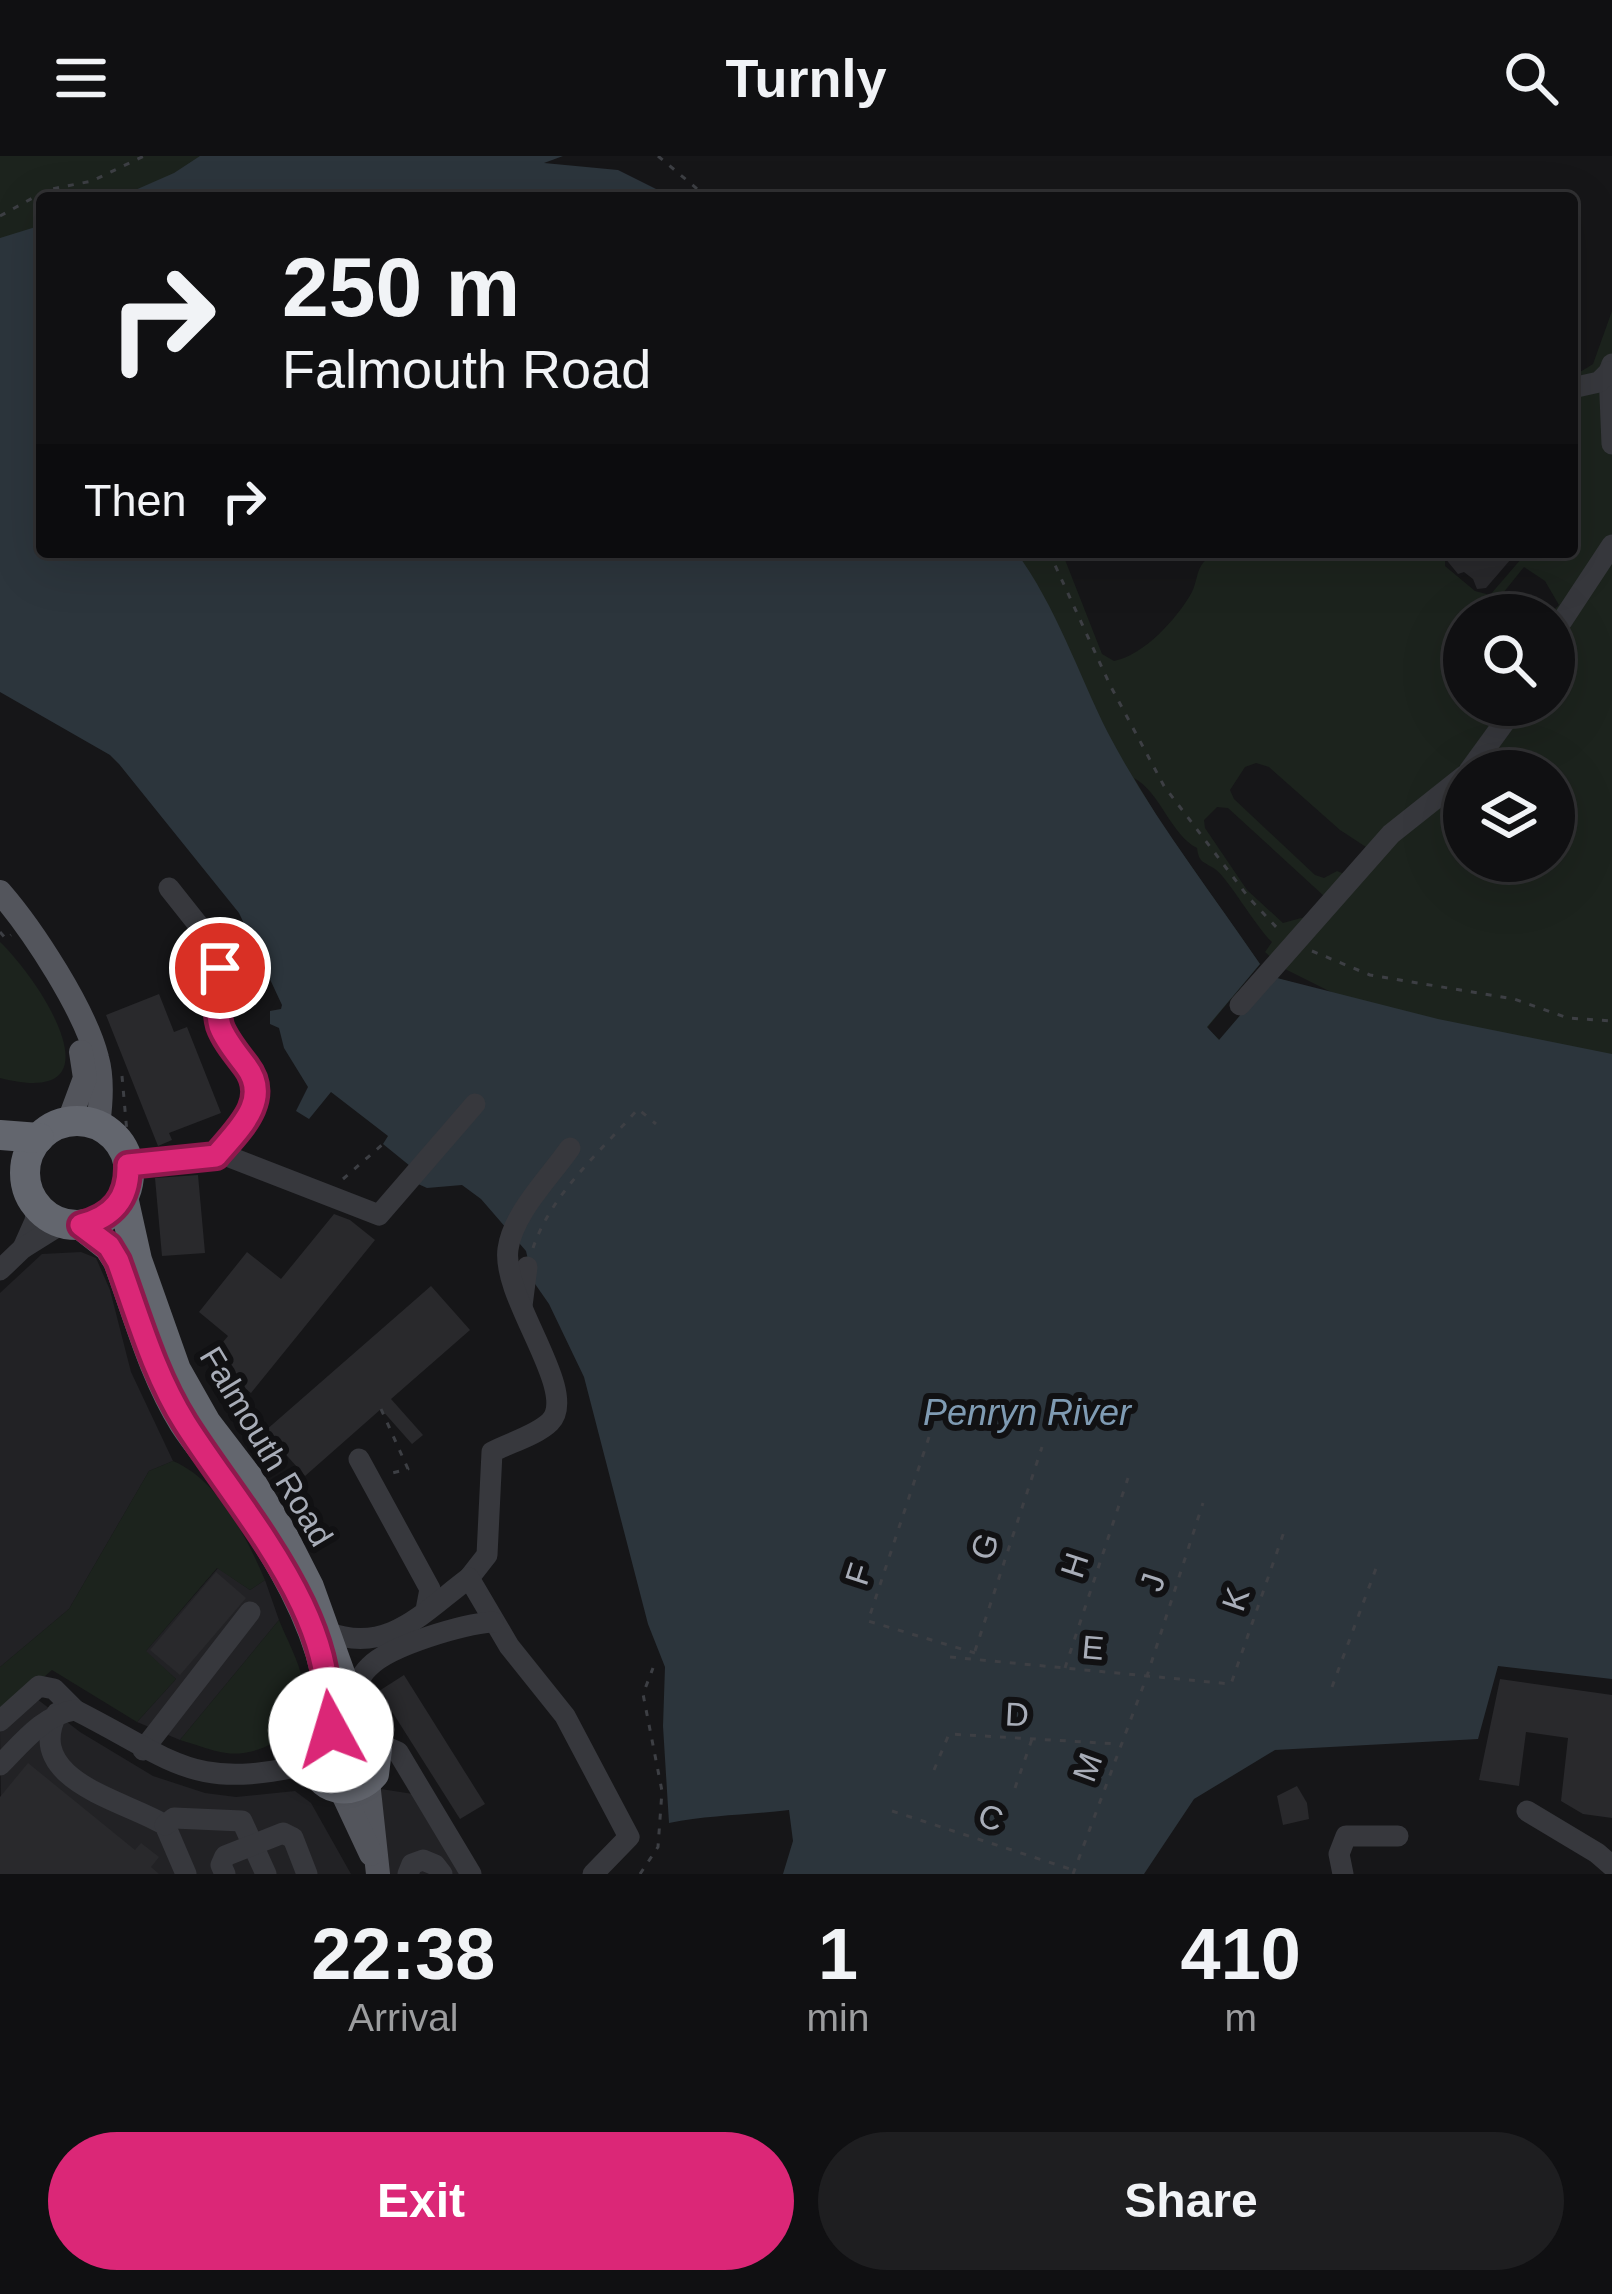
<!DOCTYPE html>
<html lang="en">
<head>
<meta charset="utf-8">
<style>
	body { margin:0; font-family:Helvetica,sans-serif; background:#1e1e20; color:#f1f3f6; height:100vh; display:flex; flex-direction:column; font-size:45px; white-space:nowrap }
	* { box-sizing:border-box; margin:0 }
	p { font-size:39px; color:#9c9d9f }
	.icon { flex:none; width:66px; height:66px; fill:none; stroke:currentColor; stroke-width:2; stroke-linecap:round; stroke-linejoin:round }
	.map { position:relative; height:1718px; overflow:hidden }
	.drawer { display:flex; flex-direction:column; background:#101012; flex:1 }
	.drawer>* { flex:none }
	.top-card { position:absolute; left:36px; top:36px; width:1542px; height:366px; border-radius:12px; box-shadow:0 12px 48px #0002,0 0 0 3px #303032; background:#101012; color:#f1f3f6; overflow:hidden }
	.buttons { position:absolute; left:1443px; top:438px; display:grid; gap:24px }
	.buttons a { display:grid; place-items:center; width:132px; height:132px; border-radius:50%; background:#101012; box-shadow:0 12px 48px #0002,0 0 0 3px #303032; font-size:60px }
	.pin { position:absolute; display:grid; place-items:center; width:102px; height:102px; color:#fff; margin:-51px; border:6px solid #fff; border-radius:50%; box-shadow:0 3px 12px #0007 }
	.me { position:absolute; width:132px; margin:-66px; rotate:354deg; stroke-linejoin:round; filter:drop-shadow(0 0 9px #0008) }
	.turn { display:flex; align-items:center; gap:42px; height:252px; padding:0 48px; font-size:54px }
	.turn .icon { width:156px; height:156px; stroke-width:2.5 }
	.turn b { display:block; font-size:84px; line-height:102px }
	.then { display:flex; align-items:center; height:114px; padding:0 48px; background:#0003; gap:24px; font-size:45px }
	.eta { display:flex; justify-content:space-evenly; align-items:center; height:204px; text-align:center }
	.eta b { font-size:72px; font-weight:700; line-height:84px }
	.button { display:flex; gap:24px; margin-top:auto; padding:24px 48px }
	.button a { flex:1; height:138px; border-radius:72px; background:#db2777; color:#fff; font-size:48px; font-weight:700; line-height:138px; text-align:center }
	.button a+a { background:#1e1e20; color:#f1f3f6 }
	header { display:flex; justify-content:space-between; align-items:center; height:156px; padding:0 48px; background:#101012; font-size:54px; font-weight:700 }
	.map>svg:first-child { display:block }
	.built { fill:#222225 }
	.green { fill:#1c231d; fill-rule:evenodd }
	.water { fill:#2c353c }
	.building { fill:#29292c }
	.lines { fill:none; stroke-linecap:round; stroke-linejoin:round }
	.path { stroke:#3d3f44; stroke-width:3; stroke-dasharray:6 9; stroke-linecap:butt }
	.minor { stroke:#37383d; stroke-width:21 }
	.major { stroke:#53555c; stroke-width:24 }
	.highway { stroke:#63666e; stroke-width:30 }
	.route-casing { stroke:#8e194d; stroke-width:30 }
	.route { stroke:#db2777; stroke-width:21 }
	.labels { text-anchor:middle; stroke-width:12; stroke-linejoin:round; paint-order:stroke }
	.street-label { font-size:33px; fill:#a8adb8; stroke:#111113 }
	.water-label { font-size:36px; font-style:italic; fill:#7f9bb3; stroke:#111113 }
</style>
</head>
<body>
<header><svg class="icon" aria-label="menu" viewBox="0 0 24 24"><path d="M4 6h16M4 12h16M4 18h16"/></svg>Turnly<svg class="icon" aria-label="search" viewBox="0 0 24 24"><circle cx="10" cy="10" r="6"/><path d="M15 15l6 6"/></svg></header>
<div class="map">
<svg width="1612" height="1718" viewBox="0 0 1612 1718">
	<rect width="100%" height="100%" fill="#161618"/>
	<!-- built -->
	<g class="built">
		<path d="M81,1096l15,6 14,32 21,82 42,89 -24,10 -80,138 -69,58v-374l42,-39z"/>
		<path d="M218,1412l32,22 15,-10 14,40 -99,120 -43,-18 39,-43 -31,-27z"/>
		<path d="M37,1543l43,33 73,44 52,17 31,4 59,-6 16,12 40,71h-349l-2,-144z"/>
		<path d="M381,1633l32,5 51,80h-76z"/>
	</g>
	<!-- green -->
	<g class="green">
		<path d="M0,0h326l-21,42h-263v316l-42,-24z"/>
		<path d="M1612,155v857l-279,-43 -1042,-573h771l40,102 12,7c30,-6 63,-42 78,-69 4,-8 5,-20 9,-26 3,-6 9,-9 14,-14h221l9,7v7l30,25 15,4 37,-43h45v-175l21,-13zM1524,411l21,14 14,24 -11,10h6v90h-90v-90h41l-10,-12zM1256,607l13,4 71,63 26,17 -17,29 -12,-5 -13,7 -9,-3 -81,-76 -4,-9 15,-23zM1464,615h90v90h-90zM1134,622c26,14 37,57 63,70 2,15 6,13 18,21 13,9 40,57 57,73l-7,10 18,16 52,26 -62,-17 -53,63 -13,-12 53,-64 -99,-141zM1217,651l11,1 97,89 -20,20 -22,6 -36,-33 -42,-62 -1,-8z"/>
		<path d="M0,786c40,38 125,168 0,136z"/>
		<path d="M173,1305c45,19 73,75 92,119l-15,10 -33,-22 -71,83 30,28 -39,43 -85,-52 -52,45v-48l69,-58 80,-138z"/>
		<path d="M279,1464c8,20 20,41 24,62 10,44 -38,76 -77,71 -15,-2 -31,-9 -46,-13z"/>
	</g>
	<!-- water -->
	<g class="water">
		<path d="M200,0h363l-19,7 74,7 56,28h-557l57,-25z"/>
		<path d="M42,69v327h974c40,54 62,121 92,181 43,82 100,155 152,231l-53,63 12,13 54,-63 165,42 174,35v625l-114,-13 -20,73 -203,11 -81,49 -50,75h-361l10,-33 -4,-31c-41,5 -80,5 -120,13l-6,-97 2,-59 -17,-43 -64,-247 -35,-73 -16,-23 -7,-30 -45,-52 -19,-14 -35,3 -11,-5 -1,-13 -32,-26 5,-8 -57,-44 -22,27 -13,-8 12,-24 -24,-39 -5,-20 -9,-4v-13l11,-2 1,-4 -43,-92 -120,-149 -9,-9 -110,-63v-454z"/>
	</g>
	<!-- building -->
	<g class="building">
		<path d="M1440,396h77l-31,36 -9,1 -4,-10 -9,-7 -6,2z"/>
		<path d="M159,838l15,38 13,-5 34,86 -52,20 3,7 -14,6 -52,-131z"/>
		<path d="M198,1019l7,78 -43,3 -7,-78z"/>
		<path d="M334,1058l16,6 25,20 -124,153 -42,-34 19,-23 -29,-24 48,-60 34,27z"/>
		<path d="M431,1130l39,44 -79,69 32,36 -11,9 -31,-35 -76,67 -40,-45z"/>
		<path d="M216,1416l30,26 -66,77 -30,-25z"/>
		<path d="M404,1519l81,129 -25,15 -81,-128z"/>
		<path d="M1500,1523l112,16v123l-29,-4 -22,-13 7,-63 -42,-6 -7,54 -40,-6z"/>
		<path d="M28,1607l107,87 6,-7 18,14 -8,10 8,7h-159v-77z"/>
		<path d="M1297,1630l10,17 2,16 -26,6 -6,-29z"/>
	</g>
	<g class="lines">
		<!-- path -->
		<g class="path">
			<path d="M658,0l50,42"/>
			<path d="M0,60l47,-26 45,-9 52,-25"/>
			<path d="M1049,396l61,133 54,101 85,112 30,32"/>
			<path d="M0,776l6,7 5,-4"/>
			<path d="M1312,795l58,24 144,24 54,19 44,3"/>
			<path d="M122,920l6,68"/>
			<path d="M343,1023l40,-35"/>
			<path d="M533,1092c18,-54 68,-97 105,-139l18,15"/>
			<path d="M381,1253l27,60 -20,5"/>
			<path d="M929,1281l-61,184 107,32"/>
			<path d="M975,1495l67,-204"/>
			<path d="M950,1501l281,27 54,-155"/>
			<path d="M1065,1512l63,-190"/>
			<path d="M1332,1531l46,-124"/>
			<path d="M934,1614l15,-36 170,10"/>
			<path d="M1015,1632l17,-49"/>
			<path d="M892,1655l181,59"/>
			<path d="M640,1718l18,-27 4,-56 -19,-97 10,-26"/>
			<path d="M1073,1718l74,-198 56,-173"/>
		</g>
		<!-- minor -->
		<g class="minor">
			<path d="M1612,208l-3,8 3,72"/>
			<path d="M1572,232l27,-6 10,-10 3,3"/>
			<path d="M1554,477l58,-88"/>
			<path d="M1469,615l48,-66"/>
			<path d="M169,732l46,58 6,84 33,47 4,16 -6,16 -36,47"/>
			<path d="M1240,849l151,-171 73,-58"/>
			<path d="M129,1009l98,-9 152,59 96,-111"/>
			<path d="M23,1092l12,-27 2,-16"/>
			<path d="M0,1114l23,-22 40,-25"/>
			<path d="M522,1150l5,-39"/>
			<path d="M359,1303l71,130 -4,21"/>
			<path d="M469,1422l18,-23 5,-103c17,-9 45,-17 58,-30 30,-30 -49,-124 -42,-173 5,-36 42,-72 62,-101"/>
			<path d="M327,1476c61,23 95,-19 142,-54l40,68 56,70 64,121 -36,37"/>
			<path d="M349,1543c6,-10 11,-24 20,-32 21,-22 95,-43 124,-45"/>
			<path d="M57,1557c-34,68 67,87 108,112l21,49"/>
			<path d="M0,1565l39,-35 15,3 21,21"/>
			<path d="M373,1585l25,11 73,122"/>
			<path d="M143,1594l107,-138"/>
			<path d="M0,1609c22,-22 43,-50 75,-55 103,52 116,82 239,53"/>
			<path d="M1527,1655l70,42 15,13"/>
			<path d="M165,1669l9,-7 68,3 24,53"/>
			<path d="M225,1718l-4,-9 4,-9 58,-23 10,5 14,36"/>
			<path d="M408,1718l4,-10 11,-4 12,5 7,9"/>
			<path d="M1343,1718l-4,-20 7,-18h52"/>
		</g>
		<!-- major -->
		<g class="major">
			<path d="M0,736c33,38 85,118 97,166 6,21 4,46 1,67"/>
			<path d="M69,965l16,-43 -4,-26"/>
			<path d="M368,1625l10,93"/>
			<path d="M341,1634l30,64"/>
		</g>
		<!-- highway -->
		<g class="highway">
			<circle cx="77" cy="1017" r="52"/>
			<path d="M0,979l39,3"/>
			<path d="M81,1069l28,22 9,14c20,54 35,112 66,162 15,23 34,44 49,67 34,49 69,104 87,162 7,24 14,57 4,81 -4,9 -10,15 -10,25 1,35 41,39 60,16l3,-25 -17,-20 -51,-142 -28,-55 -32,-53 -43,-56 -30,-53 -39,-110 -14,-63"/>
		</g>
	</g>
	<g class="lines">
		<defs>
			<path id="route" d="M220,812c-1,19 -5,40 0,58 5,14 17,28 26,40 26,34 -8,64 -30,90l-88,9c1,33 -15,52 -47,60l28,21 9,15c20,55 36,113 67,162 54,86 164,203 139,313l7,-6"/>
		</defs>
		<!-- route casing -->
		<use href="#route" class="route-casing"/>
		<!-- route -->
		<use href="#route" class="route"/>
	</g>
	<g class="labels">
		<!-- street labels -->
		<g class="street-label">
			<text transform="translate(267 1290) rotate(59)" y="12">Falmouth Road</text>
			<text transform="translate(984 1390) rotate(-72)" y="12">G</text>
			<text transform="translate(1074 1409) rotate(-72)" y="12">H</text>
			<text transform="translate(858 1418) rotate(-72)" y="12">F</text>
			<text transform="translate(1152 1426) rotate(-72)" y="12">J</text>
			<text transform="translate(1235 1443) rotate(-71)" y="12">K</text>
			<text transform="translate(1093 1491) rotate(5)" y="12">E</text>
			<text transform="translate(1017 1558) rotate(3)" y="12">D</text>
			<text transform="translate(1087 1611) rotate(-70)" y="12">M</text>
			<text transform="translate(991 1661) rotate(18)" y="12">C</text>
		</g>
		<!-- water labels -->
		<g class="water-label">
			<text x="1027" y="1269">Penryn River</text>
		</g>
	</g>
</svg>
<div class="buttons">
<a><svg class="icon" aria-label="search" viewBox="0 0 24 24"><circle cx="10" cy="10" r="6"/><path d="M15 15l6 6"/></svg></a>
<a><svg class="icon" aria-label="layers" viewBox="0 0 24 24"><path d="M12 4l9 5-9 5-9-5zM3 14l9 5 9-5"/></svg></a>
</div>
<div class="pin" style="left:220px;top:812px;background:#d93025"><svg class="icon" aria-label="arrive" viewBox="0 0 24 24"><path d="M6 21V4h12l-3 4 3 4H6"/></svg></div>
<svg class="me" style="left:331px;top:1574px" viewBox="-20 -20 40 40"><circle r="19" fill="#fff"/><path d="M0-13L10 11 0 6-10 11z" fill="#db2777"/></svg>
<div class="top-card">
<div class="turn"><svg class="icon" aria-label="right" viewBox="0 0 24 24"><path d="M7 20v-9h11M14 6l5 5-5 5"/></svg><div><b>250 m</b>Falmouth Road</div></div>
<div class="then">Then<svg class="icon" aria-label="right" viewBox="0 0 24 24"><path d="M7 20v-9h11M14 6l5 5-5 5"/></svg></div>
</div>
</div>
<section class="drawer">
<div class="eta">
<div><b>22:38</b><p>Arrival</p></div>
<div><b>1</b><p>min</p></div>
<div><b>410</b><p>m</p></div>
</div>
<div class="button"><a>Exit</a><a>Share</a></div>
</section>
</body>
</html>
